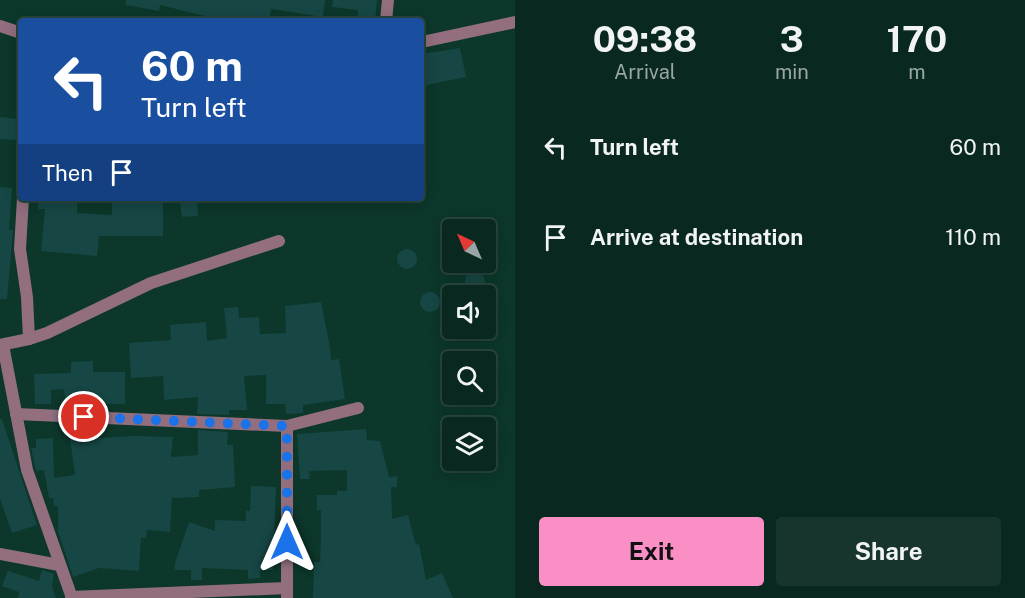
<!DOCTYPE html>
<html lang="en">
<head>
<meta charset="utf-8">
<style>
	body { margin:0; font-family:"Public Sans",sans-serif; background:#17352d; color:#f1f3f6; height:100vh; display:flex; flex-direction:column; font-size:22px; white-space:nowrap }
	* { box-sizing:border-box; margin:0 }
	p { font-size:20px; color:#99a6a5 }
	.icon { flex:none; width:33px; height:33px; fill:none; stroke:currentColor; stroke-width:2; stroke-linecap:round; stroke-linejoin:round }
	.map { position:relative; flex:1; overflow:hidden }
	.drawer { display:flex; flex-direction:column; background:#092920; width:510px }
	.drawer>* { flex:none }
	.banner { position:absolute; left:18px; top:18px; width:406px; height:183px; border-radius:6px; box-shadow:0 3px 15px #0003,0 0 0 2px #29453e; background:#1a4fa0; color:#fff; overflow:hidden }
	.needle { width:39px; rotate:316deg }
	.fabs { position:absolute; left:442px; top:219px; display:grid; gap:12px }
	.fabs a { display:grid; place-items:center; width:54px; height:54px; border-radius:6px; background:#092920; box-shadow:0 3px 15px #0003,0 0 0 2px #29453e; font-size:30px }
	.pin { position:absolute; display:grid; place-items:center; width:51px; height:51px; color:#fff; margin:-26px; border:3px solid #fff; border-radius:50%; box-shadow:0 2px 6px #0007 }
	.me { position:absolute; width:66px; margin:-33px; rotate:0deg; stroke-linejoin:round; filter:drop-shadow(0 0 4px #0008) }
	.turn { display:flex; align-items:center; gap:21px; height:126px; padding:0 24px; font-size:27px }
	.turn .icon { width:78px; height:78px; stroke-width:2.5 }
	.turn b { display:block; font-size:42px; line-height:51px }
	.then { display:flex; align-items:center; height:57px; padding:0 24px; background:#0003; gap:12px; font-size:22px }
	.eta { display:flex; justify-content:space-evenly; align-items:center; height:102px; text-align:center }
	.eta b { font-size:36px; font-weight:700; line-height:42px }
	.primary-button { display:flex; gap:12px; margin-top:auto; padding:12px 24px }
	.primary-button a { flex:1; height:69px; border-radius:6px; background:#fa8fc6; color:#111; font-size:24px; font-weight:700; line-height:69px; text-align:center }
	.primary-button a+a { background:#17352d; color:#f1f3f6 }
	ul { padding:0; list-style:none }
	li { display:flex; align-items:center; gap:18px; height:90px; padding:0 24px }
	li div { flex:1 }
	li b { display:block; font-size:22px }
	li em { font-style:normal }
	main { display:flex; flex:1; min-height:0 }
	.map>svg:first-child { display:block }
	.building { fill:#164744 }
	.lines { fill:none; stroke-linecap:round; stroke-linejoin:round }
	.minor { stroke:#926e7f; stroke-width:12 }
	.route { stroke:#1a73e8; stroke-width:10; stroke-dasharray:0 18 }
</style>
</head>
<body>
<main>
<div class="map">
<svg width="515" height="598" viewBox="0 0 515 598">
	<rect width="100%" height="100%" fill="#0c372a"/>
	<!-- building -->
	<g class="building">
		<path d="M126,0h199l-2,17 -52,-8 -2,12h-65l1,-5 -45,-11 -1,6 -33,-6z"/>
		<path d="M333,0h44l-2,21 -18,-1 1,-10 -26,-3z"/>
		<path d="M460,48l6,29 -44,9v-32z"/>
		<path d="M0,117l17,2 -1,21 -16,-1z"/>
		<path d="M0,187l12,1 -3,42h4l-6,69h-7z"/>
		<path d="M38,198h39v15l35,2v-17h51v38h-64l-2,20 -56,-5 4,-42h-7z"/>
		<path d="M197,201l1,15 -16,1 -2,-14z"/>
		<path d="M453,222v32l-11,-15 1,-7z"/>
		<circle cx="407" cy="259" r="10"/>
		<circle cx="475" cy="281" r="10"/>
		<circle cx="430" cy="302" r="10"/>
		<path d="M321,302l9,45 1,13 8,-1 6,40 -42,6v8l-17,1 -1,-10h-19v-29l-22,1 3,34h-18v5l-32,-1 1,-17 -34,3 -1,-24 -32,2 -2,-35 42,-3 -1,-15 36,-3 1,19 20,-3 -3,-30 14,-1 1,11 20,-1 1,17 26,-1 -1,-27z"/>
		<path d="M93,361v11h32v32l-59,-1 -2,-14 -13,1v14h-16l-1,-30 37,-1v-11z"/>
		<path d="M0,419h2l35,106 -25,8 -12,-34z"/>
		<path d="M98,427l1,11 34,-2 40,1 -2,20 27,-2v-25l30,2 -1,13h6l2,42 -36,3v7l-27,1 -2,34 -23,-2 -1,8h-5l-2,33 -40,-3 -26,9 -15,-46v-25h-4l-1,-8h-4l-5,-28 -8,1 -5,-23h5v-9l17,-1 1,40 21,-3 -6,-44z"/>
		<path d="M366,429l1,11 13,1 9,36 8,-1v11h-6l1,32 16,-4 8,30 3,-1 7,36 16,-7 11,25h-140l1,-36h6l1,-25v-27h-4v-15h20v-4h10v-21l-38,1 1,8h-10l-3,-45z"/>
		<path d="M251,486l25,1 -3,83h-13v8l-12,1v-9l-46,-2v12h-11v-10h-16v-7l14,-41 26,9v-11l31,1v-10h4z"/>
		<path d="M42,570l12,4 -2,13 4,11h-38l1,-6 -17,-6 6,-15 31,10z"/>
	</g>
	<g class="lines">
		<!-- minor -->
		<g class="minor">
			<path d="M386,21l2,-21"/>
			<path d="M0,26l21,7"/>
			<path d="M422,42l93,-20"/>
			<path d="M23,198l-3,51 7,48 2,42"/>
			<path d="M0,345l29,-6 18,-6 104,-50 128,-42"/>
			<path d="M3,345l24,125 45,128"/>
			<path d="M16,414l271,12 71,-18"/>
			<path d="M287,426v172"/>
			<path d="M0,554l59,11"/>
			<path d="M71,597l216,-9"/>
		</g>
	</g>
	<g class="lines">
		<!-- route -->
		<path class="route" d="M84,417l203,9v116"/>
	</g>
</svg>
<div class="fabs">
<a><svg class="needle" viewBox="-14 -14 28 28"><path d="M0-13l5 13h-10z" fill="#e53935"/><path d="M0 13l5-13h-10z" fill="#99a6a5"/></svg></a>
<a><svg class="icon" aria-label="sound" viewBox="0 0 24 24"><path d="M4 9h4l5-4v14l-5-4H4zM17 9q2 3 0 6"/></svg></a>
<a><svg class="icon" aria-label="search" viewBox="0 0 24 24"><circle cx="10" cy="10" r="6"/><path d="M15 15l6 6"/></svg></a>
<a><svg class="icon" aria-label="layers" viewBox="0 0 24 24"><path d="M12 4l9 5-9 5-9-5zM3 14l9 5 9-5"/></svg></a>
</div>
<div class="pin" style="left:84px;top:417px;background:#d93025"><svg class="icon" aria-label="arrive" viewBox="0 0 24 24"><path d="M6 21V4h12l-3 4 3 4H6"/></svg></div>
<svg class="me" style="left:287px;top:542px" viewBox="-20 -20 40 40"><path d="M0-17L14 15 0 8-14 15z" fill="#1a73e8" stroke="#fff" stroke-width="4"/></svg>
<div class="banner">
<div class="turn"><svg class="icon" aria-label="left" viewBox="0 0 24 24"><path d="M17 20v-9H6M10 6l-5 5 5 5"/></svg><div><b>60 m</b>Turn left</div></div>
<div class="then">Then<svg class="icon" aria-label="arrive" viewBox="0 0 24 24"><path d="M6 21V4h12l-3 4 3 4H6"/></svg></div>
</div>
</div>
<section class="drawer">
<div class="eta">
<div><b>09:38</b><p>Arrival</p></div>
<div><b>3</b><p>min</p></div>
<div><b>170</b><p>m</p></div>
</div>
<ul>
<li><svg class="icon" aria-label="left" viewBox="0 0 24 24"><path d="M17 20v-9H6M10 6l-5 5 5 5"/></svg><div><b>Turn left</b></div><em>60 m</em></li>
<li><svg class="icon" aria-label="arrive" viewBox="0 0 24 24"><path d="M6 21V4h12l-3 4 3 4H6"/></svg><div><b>Arrive at destination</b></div><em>110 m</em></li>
</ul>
<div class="primary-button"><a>Exit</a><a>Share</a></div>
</section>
</main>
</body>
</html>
